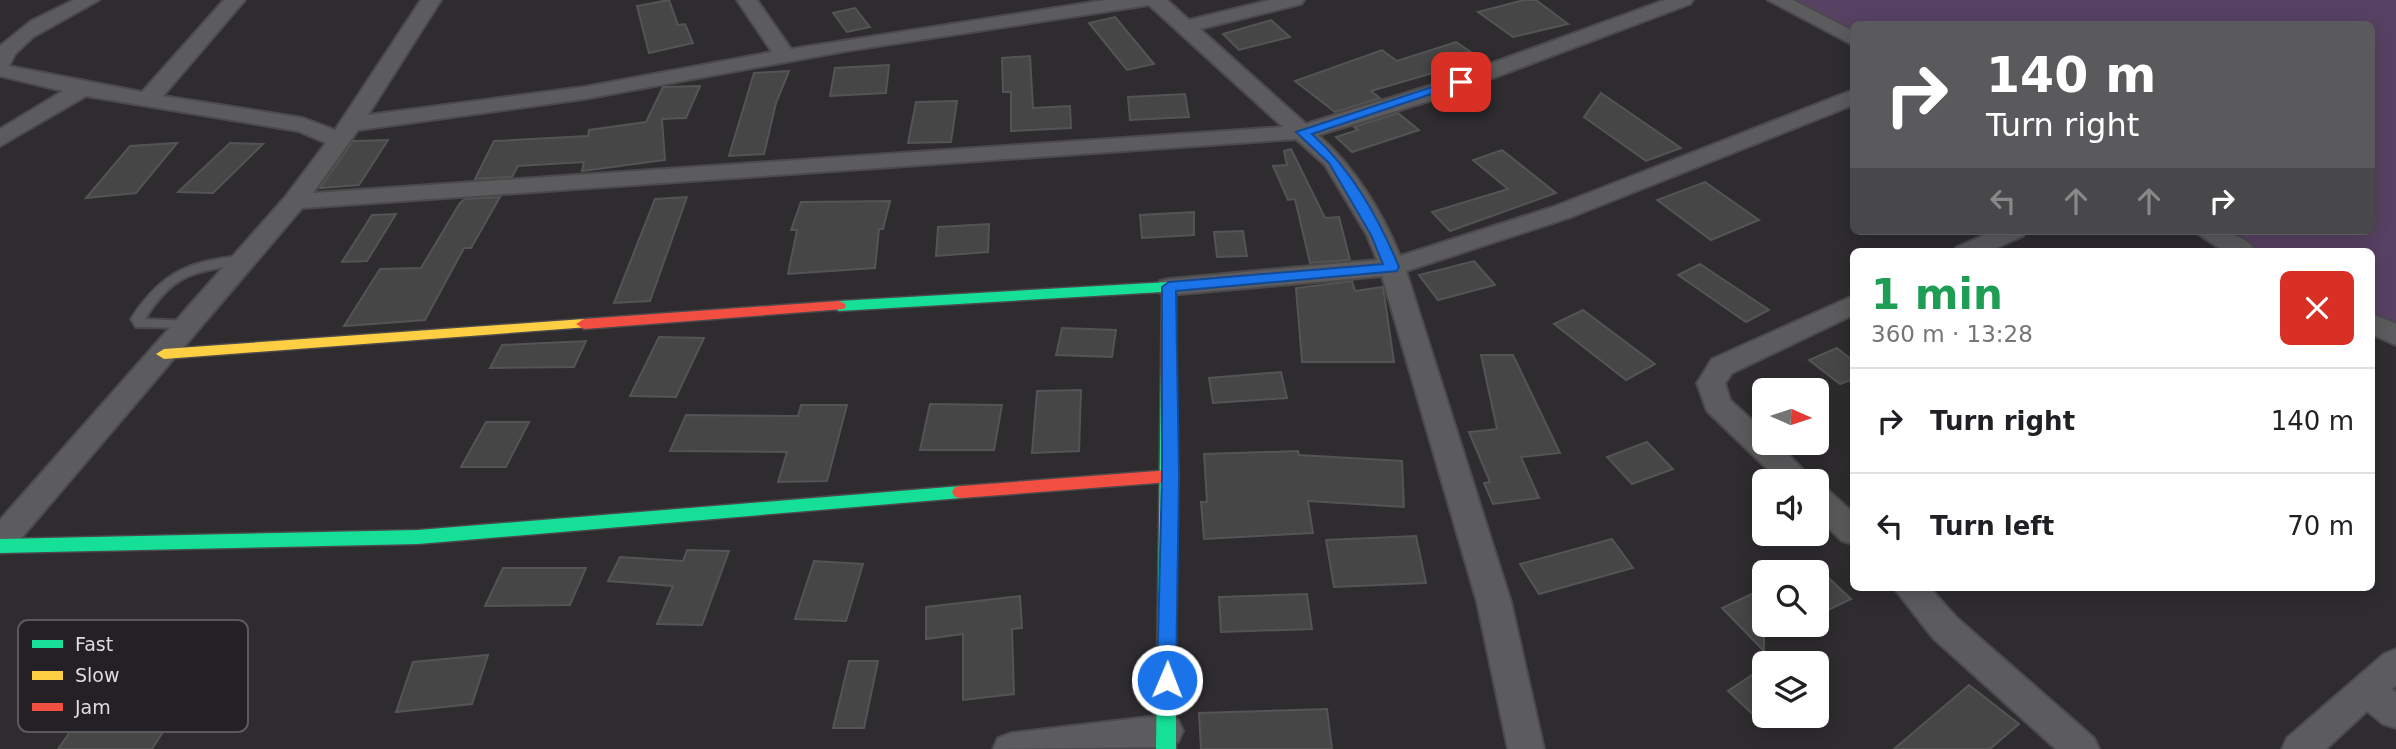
<!DOCTYPE html>
<html lang="en">
<head>
<meta charset="utf-8">
<style>
	body { margin:0; font-family:"DejaVu Sans",sans-serif; background:#f2f2f2; color:#202124; height:100vh; display:flex; flex-direction:column; font-size:26px; white-space:nowrap }
	* { box-sizing:border-box; margin:0 }
	p { font-size:23px; color:#757577 }
	.icon { flex:none; width:38px; height:38px; fill:none; stroke:currentColor; stroke-width:2; stroke-linecap:round; stroke-linejoin:round }
	.map { position:relative; flex:1; overflow:hidden }
	.side { position:absolute; left:1850px; top:248px; width:525px; height:343px; display:flex; flex-direction:column; background:#fff; border-radius:10px; box-shadow:0 4px 18px #0003 }
	.side>* { flex:none }
	.top-card { position:absolute; left:1850px; top:21px; width:525px; height:214px; border-radius:10px; box-shadow:0 4px 18px #0003; background:#5a5a5d; color:#fff; overflow:hidden }
	.needle { width:46px; rotate:93deg }
	.tools { position:absolute; left:1752px; top:378px; display:grid; gap:14px }
	.tools a { display:grid; place-items:center; width:77px; height:77px; border-radius:10px; background:#fff; box-shadow:0 4px 18px #0003; font-size:35px }
	.pin { position:absolute; display:grid; place-items:center; width:60px; height:60px; color:#fff; margin:-30px; border-radius:14px; box-shadow:0 4px 10px #0006 }
	.me { position:absolute; width:77px; margin:-38px; rotate:1deg; stroke-linejoin:round; filter:drop-shadow(0 0 5px #0008) }
	.turn { display:flex; align-items:center; gap:24px; height:147px; padding:0 21px; font-size:32px }
	.turn .icon { width:91px; height:91px; stroke-width:2.5 }
	.turn b { display:block; font-size:49px; line-height:60px }
	.lanes { display:flex; align-items:center; height:66px; padding:0 21px; background:#0003; justify-content:center; gap:35px; direction:ltr }
	.lanes .off { opacity:.35 }
	.round { display:grid; place-items:center; flex:none; width:74px; height:74px; border-radius:10px; background:#f2f2f2 }
	.headline { display:flex; align-items:center; justify-content:space-between; height:119px; padding:0 21px }
	h1 { font-size:42px; font-weight:700; line-height:52px; color:#1e9e55 }
	ul { padding:0; list-style:none }
	li { display:flex; align-items:center; gap:21px; height:105px; padding:0 21px; border-top:2px solid #e0e0e0 }
	li div { flex:1 }
	li b { display:block; font-size:26px }
	li em { font-style:normal }
	.map>svg:first-child { display:block }
	.forest { fill:#584264 }
	.building { fill:#464647; stroke:#535454; stroke-width:2 }
	.lines { fill:none; stroke-linecap:round; stroke-linejoin:round }
	.lane-casing { stroke:#4b494b; stroke-width:4 }
	.street-casing { stroke:#4b494b; stroke-width:4 }
	.fast-casing { stroke:#4b494b; stroke-width:3 }
	.slow-casing { stroke:#4b494b; stroke-width:3 }
	.jam-casing { stroke:#4b494b; stroke-width:3 }
	.lane { fill:#5c5b5d; fill-rule:evenodd }
	.street { fill:#5c5b5d; fill-rule:evenodd }
	.fast { fill:#16e098; fill-rule:evenodd }
	.slow { fill:#ffcf43; fill-rule:evenodd }
	.jam { fill:#f24e42; fill-rule:evenodd }
	.route { fill:#1a73e8; stroke:#114b97; stroke-width:2 }
	.key { fill:#242126; stroke:#5c595e; stroke-width:2 }
	.key-label { font-size:19px; fill:#dfdde1 }
</style>
</head>
<body>
<div class="map">
<svg width="2396" height="749" viewBox="0 0 2396 749">
	<rect width="100%" height="100%" fill="#2e2c2f"/>
	<!-- forest -->
	<path class="forest" d="M1782,0h614v328l-25,-14v-62h-117l-39,-21h156v-207h-518v14z"/>
	<!-- building -->
	<g class="building">
		<path d="M669,0l9,25 7,-1 8,19 -44,10 -12,-47z"/>
		<path d="M1524,0h12l32,24 -55,13 -35,-25z"/>
		<path d="M855,8l15,19 -23,5 -14,-19z"/>
		<path d="M1115,17l39,47 -27,6 -38,-47z"/>
		<path d="M1271,20l19,17 -51,13 -16,-16z"/>
		<path d="M1456,42l25,17 -110,32 9,7 -45,14 -40,-31 87,-31 15,11z"/>
		<path d="M1030,56l3,52 37,-2 1,22 -60,3v-39h-8l-1,-34z"/>
		<path d="M889,65l-3,28 -56,3 5,-28z"/>
		<path d="M789,71l-13,32 -12,51 -35,2 25,-83z"/>
		<path d="M700,86l-14,32 -24,1 3,41 -83,11 2,-9 -66,4 -6,11 -37,2 19,-38 94,-5 1,-6 57,-8 17,-35z"/>
		<path d="M1601,93l80,55 -35,13 -62,-44z"/>
		<path d="M1185,94l4,23 -59,3 -2,-23z"/>
		<path d="M957,101l-6,41 -43,1 8,-41z"/>
		<path d="M1398,113l21,17 -67,22 -16,-15 22,-7 -4,-3z"/>
		<path d="M388,140l-29,45 -39,3 33,-47z"/>
		<path d="M177,143l-41,50 -50,5 44,-52z"/>
		<path d="M230,143l33,1 -50,49 -35,-1z"/>
		<path d="M1291,149l34,69 14,-1 11,43 -40,3 -15,-64 -7,1 -15,-34 14,-1 -3,-14z"/>
		<path d="M1502,150l54,43 -106,38 -18,-19 76,-23 -35,-29z"/>
		<path d="M1705,182l54,38 -48,20 -54,-40z"/>
		<path d="M500,197l-29,51h-7l-39,72 -81,6 36,-57 41,-1 39,-65 5,-4z"/>
		<path d="M687,197l-37,104 -36,2 41,-104z"/>
		<path d="M890,201l-7,28h-4l-4,39 -87,6 9,-44h-6l10,-28z"/>
		<path d="M1194,212v23l-52,3 -2,-23z"/>
		<path d="M396,214l-29,47 -25,1 30,-47z"/>
		<path d="M989,224l-1,28 -52,4 2,-29z"/>
		<path d="M1243,231l4,25 -30,1 -3,-25z"/>
		<path d="M1474,261l21,24 -57,15 -19,-25z"/>
		<path d="M1700,264l69,46 -23,12 -68,-47z"/>
		<path d="M1352,281l3,10 28,-4 11,75h-92l-6,-74z"/>
		<path d="M1583,310l72,54 -29,16 -72,-56z"/>
		<path d="M1062,328l54,2 -4,27 -56,-2z"/>
		<path d="M659,337l45,1 -28,59 -46,-1z"/>
		<path d="M586,341l-12,26 -84,1 12,-23z"/>
		<path d="M1837,348l16,13v18l-13,5 -31,-24z"/>
		<path d="M1481,355h32l47,98 -39,4 18,41 -46,6 -9,-21 6,-1 -21,-50 28,-3z"/>
		<path d="M1281,372l6,26 -74,5 -4,-25z"/>
		<path d="M1081,390l-2,61 -47,2 5,-62z"/>
		<path d="M930,404l72,1 -8,45h-74z"/>
		<path d="M801,405h46l-20,76 -49,1 9,-30 -117,-1 16,-36 112,1z"/>
		<path d="M486,422h43l-23,45h-45z"/>
		<path d="M1647,442l26,27 -41,15 -25,-27z"/>
		<path d="M1298,451l1,4 103,6 2,46 -96,-6 5,32 -109,6 -3,-37h6l-3,-48z"/>
		<path d="M1416,536l10,47 -92,4 -8,-47z"/>
		<path d="M1612,539l21,29 -94,26 -19,-30z"/>
		<path d="M687,550l42,1 -27,74 -45,-1 16,-38 -65,-5 12,-24 63,4z"/>
		<path d="M814,561l49,3 -17,57 -51,-2z"/>
		<path d="M1816,566l35,33 -35,17z"/>
		<path d="M503,568h83l-16,37 -85,1z"/>
		<path d="M1764,588v63l-42,-43z"/>
		<path d="M1307,594l5,35 -91,3 -2,-35z"/>
		<path d="M1020,596l2,32 -10,1 2,65 -51,6v-66l-37,5v-32z"/>
		<path d="M488,655l-16,49 -76,8 17,-50z"/>
		<path d="M849,661h29l-14,67h-31z"/>
		<path d="M1764,667v58l-36,-34z"/>
		<path d="M1969,685l50,39 -29,25h-96z"/>
		<path d="M181,704l-29,45h-94l31,-44z"/>
		<path d="M1327,709l5,40h-131l-2,-36z"/>
	</g>
	<g class="lines">
		<defs>
			<path id="lane" d="M245,255l6,4 -2,3c-52,12 -72,6 -104,57l44,2 7,4 -2,3 -58,-1 -5,-8c32,-49 58,-57 114,-64z"/>
			<g id="street">
				<path d="M74,0h25l-66,37 -18,17 -6,12 133,26 82,-92h21l-82,96 140,22 32,12 86,-130h20l-73,115 216,-28 188,-35 -35,-52h20l34,49 315,-49h61l22,20 81,-20h34l-3,4 -101,25 106,95 123,-38 236,-86h28l-3,4 -245,92 -127,39c36,31 64,77 82,121l153,-49 300,-117v15l-282,112 -165,54 105,331 33,147h-36l-31,-147 -95,-326 -213,19 -9,-2 -4,-6 4,-6 9,-2 208,-19 -10,-25 -42,-70 -29,-26 -994,69 -291,342 -11,3v-33l286,-324 40,-53 -28,-12 -212,-35 -86,50v-17l63,-38 -63,-15v-30l31,-25zM1149,5l134,122 -970,66 45,-63 226,-31 262,-48z"/>
				<path d="M1768,0h25l60,31v14z"/>
				<path d="M1993,231h33l-3,5 -36,16h-34l4,-5z"/>
				<path d="M2194,231c22,0 49,0 63,21h-32z"/>
				<path d="M1853,296v19l-121,58 -7,10 5,17 34,31v12h13l37,38h-34l-73,-70 -10,-28 15,-24z"/>
				<path d="M2371,313l25,11v21l-25,-11z"/>
				<path d="M1816,486l11,3 26,24v31l-11,-3 -26,-25z"/>
				<path d="M1894,588h36l27,30 137,120 5,11h-43l-123,-111z"/>
				<path d="M2396,649v36l-4,4 4,3v36l-13,-4 -16,-13 -41,38h-44l5,-11 97,-84z"/>
				<path d="M1165,715l13,5 5,11 -5,11 -13,5 -172,2 5,-11 13,-5z"/>
			</g>
			<g id="fast">
				<path d="M1169,282l7,5v462h-20l6,-457 -323,19 -7,-5 7,-5z"/>
				<path d="M961,486l6,1 3,5 -3,5 -6,1 -543,46 -418,9v-14l418,-9z"/>
			</g>
			<path id="slow" d="M584,319l5,2 3,3 -3,3 -425,32 -8,-5 8,-5z"/>
			<g id="jam">
				<path d="M839,301l5,2 2,3 -2,3 -260,20 -8,-5 8,-5z"/>
				<path d="M1170,470l6,2 3,4 -3,4 -6,2 -209,16 -6,-1 -3,-5 3,-5 6,-1z"/>
			</g>
		</defs>
		<!-- lane casing -->
		<use href="#lane" class="lane-casing"/>
		<!-- street casing -->
		<use href="#street" class="street-casing"/>
		<!-- fast casing -->
		<use href="#fast" class="fast-casing"/>
		<!-- slow casing -->
		<use href="#slow" class="slow-casing"/>
		<!-- jam casing -->
		<use href="#jam" class="jam-casing"/>
		<!-- lane -->
		<use href="#lane" class="lane"/>
		<!-- street -->
		<use href="#street" class="street"/>
		<!-- fast -->
		<use href="#fast" class="fast"/>
		<!-- slow -->
		<use href="#slow" class="slow"/>
		<!-- jam -->
		<use href="#jam" class="jam"/>
	</g>
	<!-- route -->
	<path class="route" d="M1456,79l11,3 -155,52c40,36 66,83 87,133l-2,4 -221,20 3,185 -3,204 -2,6 -7,2 -7,-2 -3,-6 5,-204v-189l7,-5 214,-18 -12,-29 -42,-72 -33,-31z"/>
	<!-- legend -->
	<rect x="18" y="620" width="230" height="112" rx="10" class="key"/>
	<rect x="32" y="640" width="31" height="8" fill="#16e098"/>
	<rect x="32" y="671" width="31" height="9" fill="#ffcf43"/>
	<rect x="32" y="703" width="31" height="8" fill="#f24e42"/>
	<g class="key-label">
		<text x="75" y="651">Fast</text>
		<text x="75" y="682">Slow</text>
		<text x="75" y="714">Jam</text>
	</g>
</svg>
<div class="tools">
<a><svg class="needle" viewBox="-14 -14 28 28"><path d="M0-13l5 13h-10z" fill="#e53935"/><path d="M0 13l5-13h-10z" fill="#757577"/></svg></a>
<a><svg class="icon" aria-label="sound" viewBox="0 0 24 24"><path d="M4 9h4l5-4v14l-5-4H4zM17 9q2 3 0 6"/></svg></a>
<a><svg class="icon" aria-label="search" viewBox="0 0 24 24"><circle cx="10" cy="10" r="6"/><path d="M15 15l6 6"/></svg></a>
<a><svg class="icon" aria-label="layers" viewBox="0 0 24 24"><path d="M12 4l9 5-9 5-9-5zM3 14l9 5 9-5"/></svg></a>
</div>
<div class="pin" style="left:1461px;top:82px;background:#d93025"><svg class="icon" aria-label="arrive" viewBox="0 0 24 24"><path d="M6 21V4h12l-3 4 3 4H6"/></svg></div>
<svg class="me" style="left:1167px;top:680px" viewBox="-20 -20 40 40"><circle r="17" fill="#1a73e8" stroke="#fff" stroke-width="3"/><path d="M0-11L8 9 0 5-8 9z" fill="#fff"/></svg>
<div class="top-card">
<div class="turn"><svg class="icon" aria-label="right" viewBox="0 0 24 24"><path d="M7 20v-9h11M14 6l5 5-5 5"/></svg><div><b>140 m</b>Turn right</div></div>
<div class="lanes"><svg class="icon off" aria-label="left" viewBox="0 0 24 24"><path d="M17 20v-9H6M10 6l-5 5 5 5"/></svg><svg class="icon off" aria-label="ahead" viewBox="0 0 24 24"><path d="M12 20V5M6 11l6-6 6 6"/></svg><svg class="icon off" aria-label="ahead" viewBox="0 0 24 24"><path d="M12 20V5M6 11l6-6 6 6"/></svg><svg class="icon" aria-label="right" viewBox="0 0 24 24"><path d="M7 20v-9h11M14 6l5 5-5 5"/></svg></div>
</div>
<section class="side">
<div class="headline"><div><h1>1 min</h1><p>360 m · 13:28</p></div><a class="round" style="background:#d93025;color:#fff"><svg class="icon" aria-label="close" viewBox="0 0 24 24"><path d="M6 6l12 12M18 6L6 18"/></svg></a></div>
<ul>
<li><svg class="icon" aria-label="right" viewBox="0 0 24 24"><path d="M7 20v-9h11M14 6l5 5-5 5"/></svg><div><b>Turn right</b></div><em>140 m</em></li>
<li><svg class="icon" aria-label="left" viewBox="0 0 24 24"><path d="M17 20v-9H6M10 6l-5 5 5 5"/></svg><div><b>Turn left</b></div><em>70 m</em></li>
</ul>
</section>
</div>
</body>
</html>
